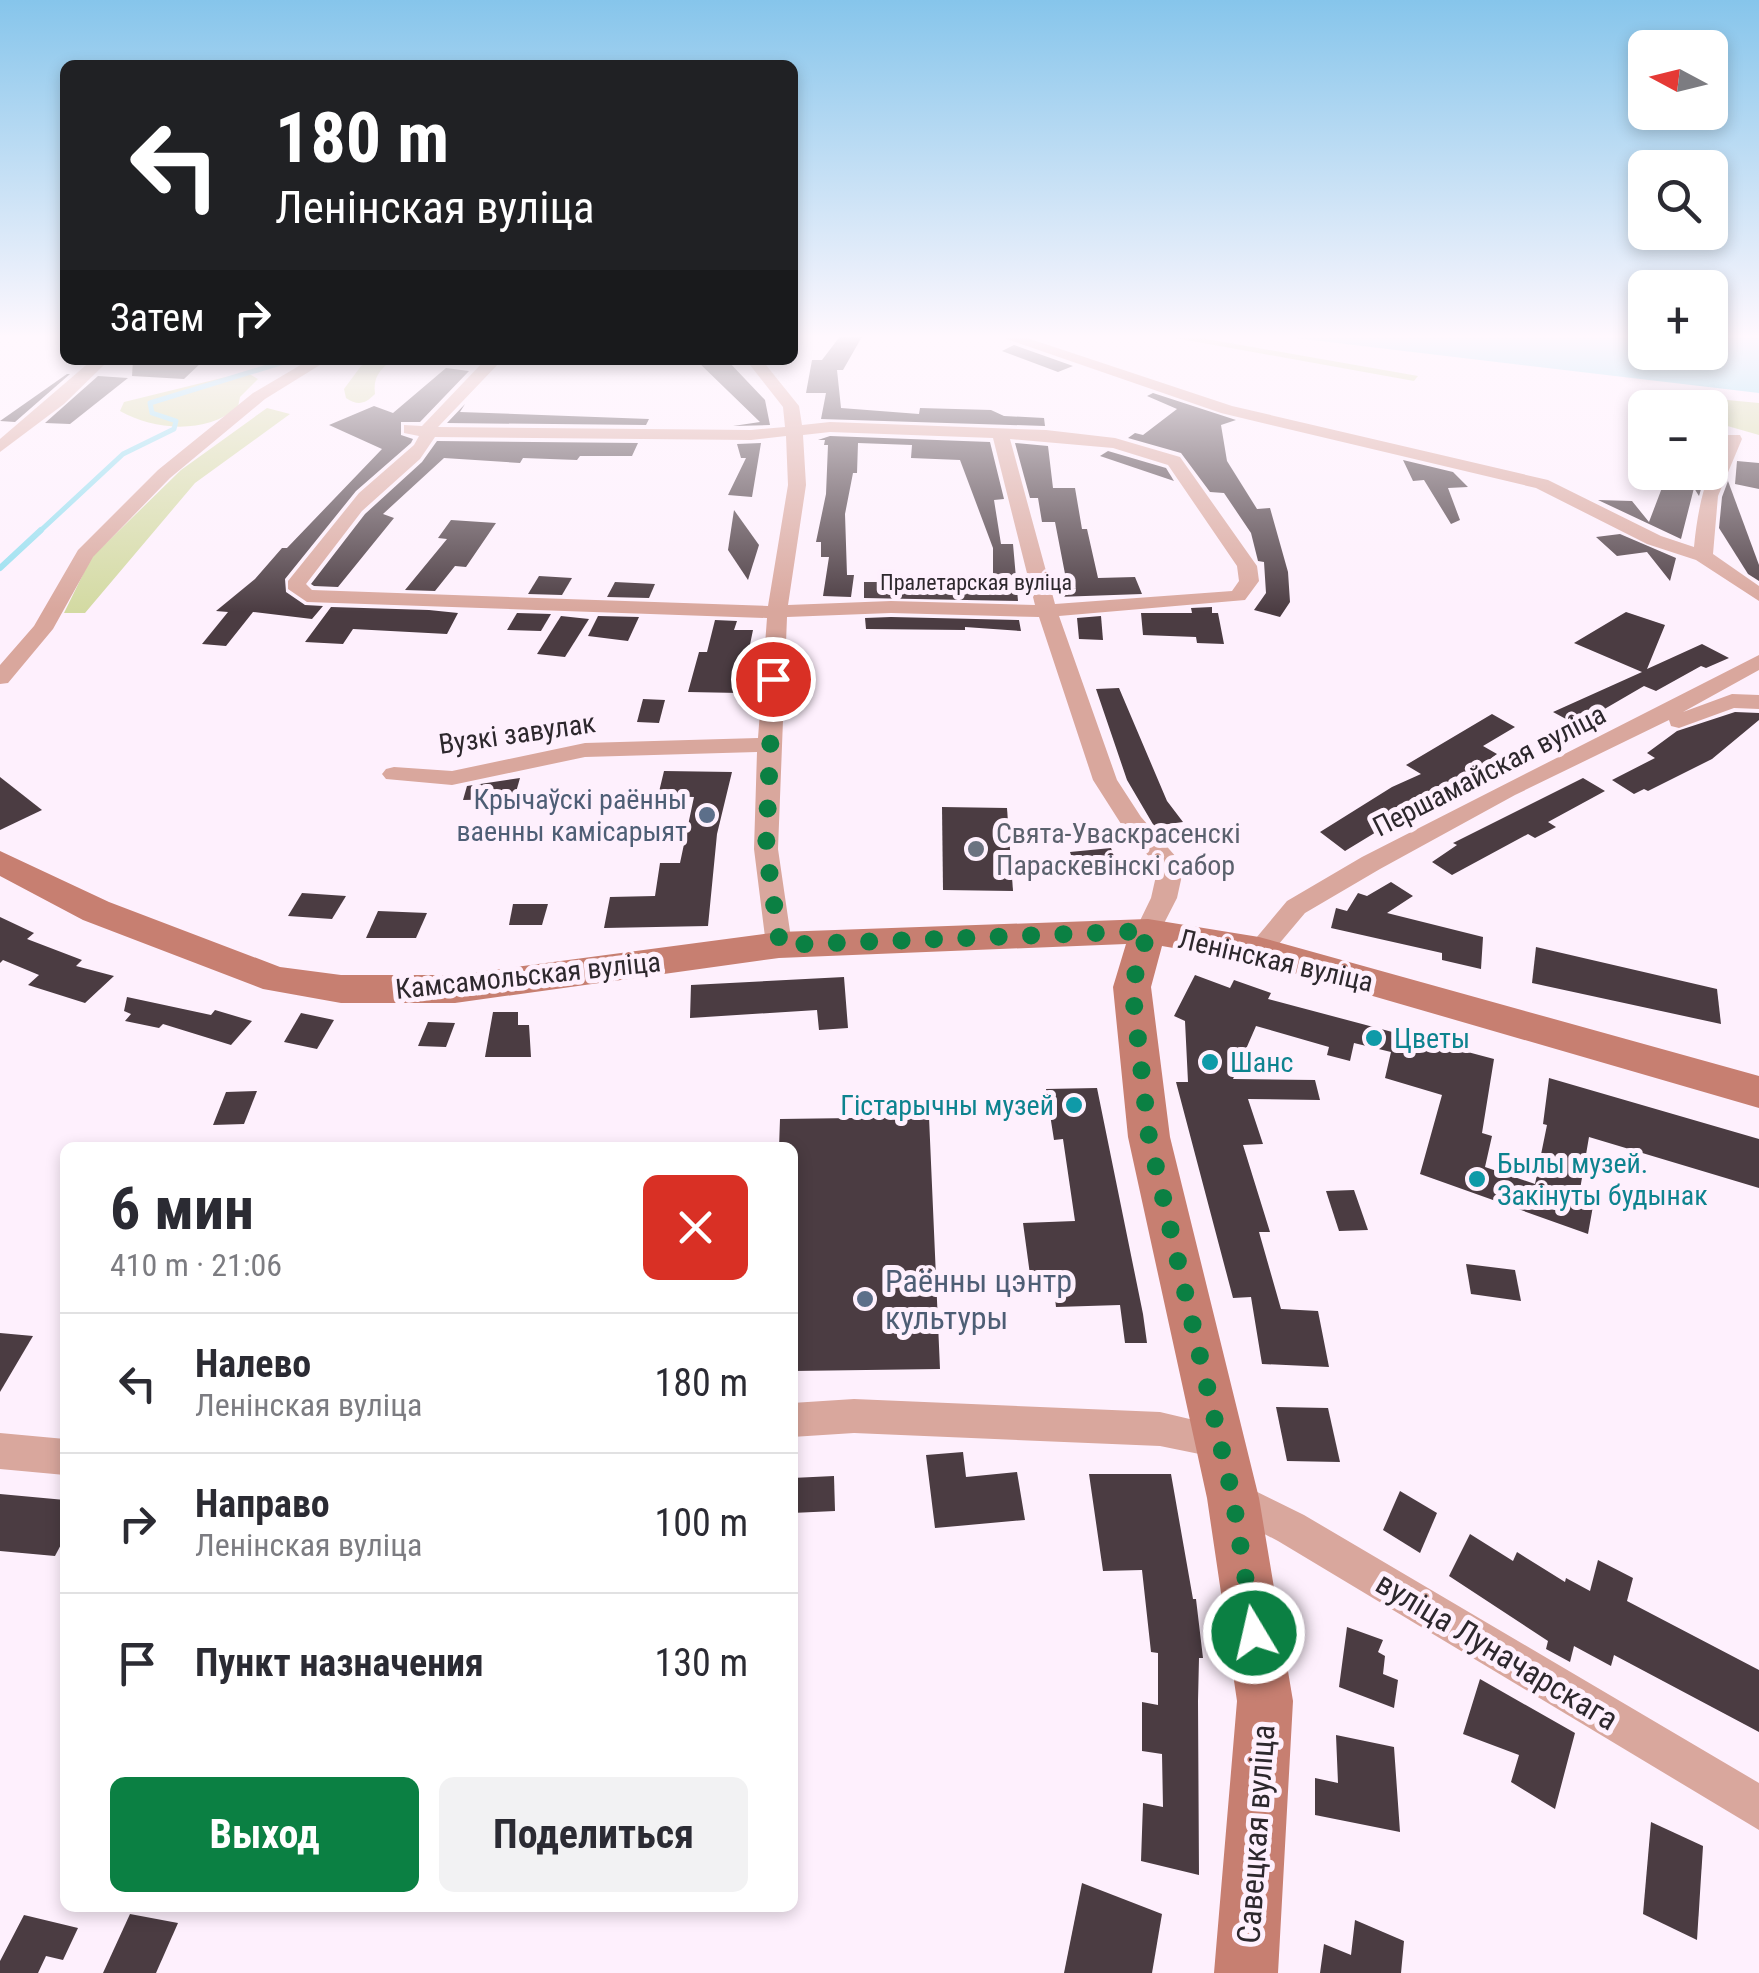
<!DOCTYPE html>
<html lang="ru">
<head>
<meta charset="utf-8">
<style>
	body { margin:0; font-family:"Roboto Condensed",sans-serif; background:#f2f2f3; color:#2b2b33; height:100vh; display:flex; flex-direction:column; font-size:38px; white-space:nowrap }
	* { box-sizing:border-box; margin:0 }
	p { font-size:32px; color:#7c7c81 }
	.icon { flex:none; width:55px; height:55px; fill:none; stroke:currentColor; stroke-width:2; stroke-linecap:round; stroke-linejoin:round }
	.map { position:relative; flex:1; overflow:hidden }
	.side { position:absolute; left:60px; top:1142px; width:738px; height:770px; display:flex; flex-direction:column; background:#fff; border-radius:15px; box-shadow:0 5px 15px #0003 }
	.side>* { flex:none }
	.guide { position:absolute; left:60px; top:60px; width:738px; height:305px; border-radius:15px; box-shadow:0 5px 15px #0003; background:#202124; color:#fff; overflow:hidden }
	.needle { width:65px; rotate:277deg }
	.tools { position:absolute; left:1628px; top:30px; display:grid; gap:20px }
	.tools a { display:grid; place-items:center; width:100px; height:100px; border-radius:15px; background:#fff; box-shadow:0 5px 15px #0003; font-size:50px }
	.pin { position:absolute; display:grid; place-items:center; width:85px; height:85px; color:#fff; margin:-42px; border:5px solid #fff; border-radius:50%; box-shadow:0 2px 10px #0007 }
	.me { position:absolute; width:110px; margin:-55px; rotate:351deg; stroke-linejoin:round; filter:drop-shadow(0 0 8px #0008) }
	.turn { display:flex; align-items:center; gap:35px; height:210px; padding:0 50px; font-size:45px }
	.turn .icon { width:130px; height:130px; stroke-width:2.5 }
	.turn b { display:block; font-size:70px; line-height:85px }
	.then { display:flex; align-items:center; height:95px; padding:0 50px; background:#0003; gap:20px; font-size:38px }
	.round { display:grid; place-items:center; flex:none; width:105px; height:105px; border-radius:15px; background:#f2f2f3 }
	.head { display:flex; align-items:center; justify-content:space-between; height:170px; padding:0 50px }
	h1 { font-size:60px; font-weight:700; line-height:75px }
	.cta { display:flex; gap:20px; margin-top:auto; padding:20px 50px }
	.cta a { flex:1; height:115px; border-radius:15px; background:#0b8043; color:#fff; font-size:40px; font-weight:700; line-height:115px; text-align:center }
	.cta a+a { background:#f2f2f3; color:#2b2b33 }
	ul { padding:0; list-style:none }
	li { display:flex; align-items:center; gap:30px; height:140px; padding:0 50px; border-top:2px solid #e1e1e2 }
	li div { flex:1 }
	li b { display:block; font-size:38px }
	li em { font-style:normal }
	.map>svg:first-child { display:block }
	.green { fill:#d3daa2 }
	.water { fill:#94dfef }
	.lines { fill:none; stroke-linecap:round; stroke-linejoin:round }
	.stream-far1 { stroke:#94dfef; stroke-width:5 }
	.stream { stroke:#94dfef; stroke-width:6 }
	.building { fill:#4b3c42 }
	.street { fill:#d9a79d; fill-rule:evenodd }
	.secondary { fill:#c77f71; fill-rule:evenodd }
	.route { stroke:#0b8043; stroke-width:18; stroke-dasharray:0 32.4 }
	.service-dot { fill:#5c6f8a; stroke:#fef0fd; stroke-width:4 }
	.worship-dot { fill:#6b7280; stroke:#fef0fd; stroke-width:4 }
	.culture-dot { fill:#0f9aa8; stroke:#fef0fd; stroke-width:4 }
	.labels { text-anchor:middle; stroke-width:10; stroke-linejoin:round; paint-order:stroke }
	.far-street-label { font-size:22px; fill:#2d282d; stroke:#fef0fd }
	.street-label { font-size:28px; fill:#2d282d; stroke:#fef0fd }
	.service-label { font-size:28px; fill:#4e5e75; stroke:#fef0fd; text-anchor:end }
	.worship-label { font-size:28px; fill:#5b616d; stroke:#fef0fd; text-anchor:start }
	.culture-label { font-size:28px; fill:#0d838f; stroke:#fef0fd; text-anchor:start }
	.near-service-label { font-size:32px; fill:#4e5e75; stroke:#fef0fd; text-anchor:start }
	.near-street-label { font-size:32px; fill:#2d282d; stroke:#fef0fd }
</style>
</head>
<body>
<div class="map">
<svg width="1759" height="1973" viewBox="0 0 1759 1973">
	<rect width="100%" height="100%" fill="#fef0fd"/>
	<!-- green -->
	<g class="green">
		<path d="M1159,335h25l234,41 -4,5z"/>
		<path d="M372,360h20c-13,10 -19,18 -17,34 -10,10 -17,12 -29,4l-2,-9 17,-23z"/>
		<path d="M234,375h17l7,4 -18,18 -2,10c-31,27 -83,24 -118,4l4,-9z"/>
		<path d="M1664,394l95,9v32l-49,-14v-13l-49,-1z"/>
		<path d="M267,408l23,6 -95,69 -110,130h-21l27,-55 90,-88z"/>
	</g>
	<!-- water -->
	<path class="water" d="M1269,335h376v17h65v-17h49v58z"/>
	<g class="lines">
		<!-- stream-far1 -->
		<path class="stream-far1" d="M38,533l85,-79 51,-25 2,-8 -24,-8 -2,-10 140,-43"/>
		<!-- stream -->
		<path class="stream" d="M0,568l41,-38"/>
	</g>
	<!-- building -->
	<g class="building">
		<path d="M841,335h22l-20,35h-6l4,38 78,6 1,-6 71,2 13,6 40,2 1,8 -224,-7 5,-26h-20l6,-33h10z"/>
		<path d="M1014,345l59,21 -15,6 -56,-21z"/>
		<path d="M133,360h71l-20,19 -52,-3z"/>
		<path d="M696,360h31l38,40 5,25 -37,1 27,-4z"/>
		<path d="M446,368l23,3 -49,51h-19v13l12,4 -2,4 -55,48 -71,88 1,13 19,13 18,1 -11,13 -59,-7 -27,34 -24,-2 26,-32 -12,-1 39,-32 27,-31h5l95,-99 -53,-24 45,-19 19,7z"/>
		<path d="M67,374h3l-55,48 -15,-1z"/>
		<path d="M98,376l30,2 -58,46 -25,-1z"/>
		<path d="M1153,393l83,27 -15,5 6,36 30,48 13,-1 18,64 2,30 -10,15 -26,-7 12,-17 -2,-31 -6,-1 -7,-28 -27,-40 -14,-1 -29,-39 -53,-15 7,-5 8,2 34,-26 -30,-13z"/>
		<path d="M465,404l-5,8 189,7 -3,6 -199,-2z"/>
		<path d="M830,436l160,6 14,57 -10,1 7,44h12l5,57 -154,-3v-16h36l-2,7 55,2 1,-10 39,1v-34l-33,-88 -49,-2 1,-13 -54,-2 -1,30h-4l-8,41 2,61h7l-3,22 -28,-1 6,-39h-8v-15h-5l10,-48 2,-49h-4l1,-5h-7z"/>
		<path d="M437,441l201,2 -6,13h-52l-3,4 -54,-2 -3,5 -76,-5 -61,56 11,4 -56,69 -24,-1 -3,-2 54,-70 57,-52z"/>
		<path d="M761,443l-9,54 -24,-2 18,-37h-5l-4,-14z"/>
		<path d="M1015,443l33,3 5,42h22l7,41h5l11,49 37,-1 7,17 -85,3 -5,-18h14l-11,-57h-13l-4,-24h-8z"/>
		<path d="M1108,451l58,17 8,13 -74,-25z"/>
		<path d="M1403,460l50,12 15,15 -20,1 12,32 -9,4 -27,-44 -11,1z"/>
		<path d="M1737,461l22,2v26l-24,-5z"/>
		<path d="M1668,472h38l-7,24 -5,-8 -13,51 -83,-39 34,1 17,21z"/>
		<path d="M1728,481l31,84v16l-11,-7 -29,-46 3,-31z"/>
		<path d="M734,510l25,35 -11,35 -20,-30z"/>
		<path d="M451,520l45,3 -30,44 -11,-1 -20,25 -30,-1 42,-51 -9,-1z"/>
		<path d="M1620,534l56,24 -6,23 -23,-29 -30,4 -21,-19z"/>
		<path d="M539,576l33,2 -10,17 -34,-1z"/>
		<path d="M615,582l40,2 -6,14 -42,-1z"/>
		<path d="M331,607l98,3 29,3 -11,21 -94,-5 -10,15 -38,-2z"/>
		<path d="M1212,607v6h6l6,31 -27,-1 -1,-6 -53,-2 -2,-22h51l-1,-5z"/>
		<path d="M1626,612l39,13 -18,44 55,-25 27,14 -23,10 -5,-2 -45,25 -12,-5 -67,39 -24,-13 89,-40 -68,-29z"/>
		<path d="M517,613l34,1 -10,17 -34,-1z"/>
		<path d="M561,616l28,3 -24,38 -28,-3z"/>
		<path d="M598,616l41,1 -11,24 -40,-5z"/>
		<path d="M1101,616l2,24 -24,-1 -2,-21z"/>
		<path d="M891,617l128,3 2,11 -56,-4v3l-99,-1 -1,-11z"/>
		<path d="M715,620l22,1 -3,9h19l-13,63 -52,-1 11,-40h8z"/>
		<path d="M1119,688l48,113 16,21 -29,4 -27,-46 -31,-91z"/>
		<path d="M643,699l22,1 -6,23 -22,-1z"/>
		<path d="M1735,712l24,1v7l-47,39 -64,32 -4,-2 -10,5 -22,-14 43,-22 -8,-5 30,-22z"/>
		<path d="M1492,714l23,13 -32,19 14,8 -54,39 4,3 -28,10 -74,45 -25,-19 72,-45 29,-13 -15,-9z"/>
		<path d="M664,771l68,1 -15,62 -9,92 -104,2 6,-31 45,-1 5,-33h20l14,-66 -36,-1z"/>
		<path d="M0,777l42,33 -42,20z"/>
		<path d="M520,778l-6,21 -51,1 4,-14z"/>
		<path d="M1583,778l22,13 -57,31 8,5 -21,11 -7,-4 -76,41 -20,-13 25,-17 -4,-2z"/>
		<path d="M942,807l65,1 6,83 -70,-1z"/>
		<path d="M1111,848l8,21 -42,4 -7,-21z"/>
		<path d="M1391,882l22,14 -26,17 96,24 -2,32 -39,-9v-7l-111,-25 5,-20 11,3 11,-18 9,3z"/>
		<path d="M302,893l44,3 -14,23 -44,-3z"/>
		<path d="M513,904h35l-6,21h-33z"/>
		<path d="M378,911l49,2 -11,25h-50z"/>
		<path d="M0,917l34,16 -7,6 55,21 -6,6 38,10 -29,27 -57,-18 11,-10 -36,-15 -3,3z"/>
		<path d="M1536,947l181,42 4,35 -189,-41z"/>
		<path d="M1195,975l35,13 4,-8 37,13 -3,6 226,60 -12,74 10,3 -7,31 50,17 12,-59 -4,-1 6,-46 210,61v49l-170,-51 -11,64 15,5 -5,28 -168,-60 22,-79 -57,-17 6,-26 -37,-9 -4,18 -23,-6 2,-8 -73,-21 -23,53 82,1 5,20 -72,-1 15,45 -20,1 27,87h-11l22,77 37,2 11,56 -67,-3 -11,-67 -18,1 -57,-216h12l-3,-61 -11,-5z"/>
		<path d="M844,977l4,51 -29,2 -2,-20 -127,8 1,-33z"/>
		<path d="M127,997l84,18 4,-5 37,11 -21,24 -68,-21 -4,4 -34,-7 6,-7 -7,-3z"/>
		<path d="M493,1012h25v13h11l2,32h-46z"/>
		<path d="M301,1013l33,7 -17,29 -33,-7z"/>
		<path d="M428,1022l27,1 -9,24 -28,-1z"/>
		<path d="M1097,1088l46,226 4,29h-22l-5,-38 -64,2 -3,-26 -22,1 -8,-59 52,-2 -12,-82 -9,1 -8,-51z"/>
		<path d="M257,1091l-13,33 -31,1 13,-33z"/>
		<path d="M929,1117l11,252 -148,2v-223h-13l1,-29z"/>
		<path d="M1354,1190l14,40 -29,1 -13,-40z"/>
		<path d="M1466,1264l49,6 6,31 -50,-7z"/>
		<path d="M0,1333l33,3 -33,56z"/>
		<path d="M1276,1407l52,1 12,54 -53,-1z"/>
		<path d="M963,1452l3,25 51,-5 8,48 -90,8 -9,-73z"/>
		<path d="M1089,1474h82l22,125h3l7,59h-4l-1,43 1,174 -58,-14 2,-58 20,4 -1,-53 -20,-3v-49l16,3v-52l-7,-1 -9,-82 -39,1z"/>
		<path d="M834,1476l1,35 -43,2v-35z"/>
		<path d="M1400,1491l37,22 -17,40 -37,-23z"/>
		<path d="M0,1494l65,6v37l-10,19 -55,-5z"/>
		<path d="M1470,1534l43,27 4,-9 48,30 1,-4 24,13 8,-31 35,18 -6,23 132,69v62l-145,-77 -3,11 -37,-20 -4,16 -24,-13 2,-8 -99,-65z"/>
		<path d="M1347,1627l36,13 -5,12 7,4 -2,18 15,6 -4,28 -55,-21z"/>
		<path d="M1480,1679l95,54 -20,76 -44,-27 8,-27 -56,-21z"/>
		<path d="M1336,1735l58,12 6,85 -85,-17v-37l23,5z"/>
		<path d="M1651,1822l52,24 -6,94 -54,-26z"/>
		<path d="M1082,1883l80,31 -10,59h-88z"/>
		<path d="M130,1914l48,9 -22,50h-53z"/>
		<path d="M24,1915l54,13 -15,32 -17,-4 -8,17h-38v-12z"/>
		<path d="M1355,1920l49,21 -3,32h-81l4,-29 27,11z"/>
	</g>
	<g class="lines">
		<!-- street -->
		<g class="street">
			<path d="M995,335h23l214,71 316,74 113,56 33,11c4,-42 12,-76 34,-112h12l2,4 -24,57 -5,58 46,32v15l-63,-41 -49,-16 -111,-56 -315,-75z"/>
			<path d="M92,360h17l-45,44 -64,48v-13z"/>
			<path d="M309,360h19l-63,39 -95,79 -77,79 -40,72 -45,54 -8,1v-19l34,-39 44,-76 80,-80 95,-77z"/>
			<path d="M485,360h17l-64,67 313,3 34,-3 -2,-20 -37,-47h16l37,46 3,19 28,-3 216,8 69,8 65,19 77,109 2,15 -14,19 -186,16 58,164 24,37 43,49 -7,32 -20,39h-18l-4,-6 16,-33 7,-31 -35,-40 -30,-47 -54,-163 -148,-4 -104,4 -9,232 14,96 -4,7h-18l-4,-7 -12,-96 3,-97 -172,5 -133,28 -66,-6 -4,-5 4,-5 8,-2 58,4 133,-28 173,-5 9,-120 -460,-16 -19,-13v-8l71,-88 55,-48 5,-9 -15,-3v-8l18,1zM830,432l163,6 42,167 -144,-4 -103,4 18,-120 -3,-50zM786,436l2,49 -20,121 -456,-16 -6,-6 56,-73 58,-52 15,-22 316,3zM1010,439l103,9 55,17 69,101 2,15 -7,10 -177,13z"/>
			<path d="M1759,655v15l-76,42 49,-18 27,1v14l-25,-1 -55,20 -8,-2 -2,-6 -154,75 -135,74 -75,44 -37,44h-18l-4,-7 41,-49 75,-44z"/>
			<path d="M854,1399l306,13 72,17 5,12 -5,12 -13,5 -59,-12 -306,-13 -62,4v-34z"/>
			<path d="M0,1433l65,6v36l-65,-6z"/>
			<path d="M1233,1480l71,35 455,268v47l-481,-289 -58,-30 -6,-13 6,-13z"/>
		</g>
		<!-- secondary -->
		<path class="secondary" d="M0,851l109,51 171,65 61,8h114l324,-43 369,-13 111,18 500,139v32l-500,-145 -97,-17 -11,41 19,150 89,361 34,203 -15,272h-64l23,-272 -30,-203 -79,-361 -15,-150 13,-43 -347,14 -324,45h-114l-78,-14 -180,-69 -83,-44z"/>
	</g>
	<!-- sky -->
	<linearGradient id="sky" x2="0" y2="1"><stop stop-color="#86c5eb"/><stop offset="0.55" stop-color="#fff8fe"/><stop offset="1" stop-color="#fff8fe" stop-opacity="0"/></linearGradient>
	<rect width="1759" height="612" fill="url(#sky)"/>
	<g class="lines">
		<!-- route -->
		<path class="route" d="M773,679l-7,170 14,96 368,-14 -16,55 17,151 84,361 21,135"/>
	</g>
	<!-- markers -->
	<g class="service-dot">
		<circle cx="707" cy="815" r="10"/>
		<circle cx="865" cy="1299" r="10"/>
	</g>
	<circle class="worship-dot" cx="976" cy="849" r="10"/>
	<g class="culture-dot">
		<circle cx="1374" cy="1038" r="10"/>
		<circle cx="1210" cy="1062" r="10"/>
		<circle cx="1074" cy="1105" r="10"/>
		<circle cx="1477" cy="1179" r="10"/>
	</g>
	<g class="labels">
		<!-- far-street labels -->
		<g class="far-street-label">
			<text x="976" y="590">Пралетарская вуліца</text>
		</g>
		<!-- street labels -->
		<g class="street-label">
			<text transform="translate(517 733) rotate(-8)" y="10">Вузкі завулак</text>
			<text transform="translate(1489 770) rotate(-27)" y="10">Першамайская вуліца</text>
			<text transform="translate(1276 960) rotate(13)" y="10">Ленінская вуліца</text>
			<text transform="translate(528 975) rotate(-6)" y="10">Камсамольская вуліца</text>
		</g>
		<!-- service labels -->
		<g class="service-label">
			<text x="687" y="809">Крычаўскі раённы<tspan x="687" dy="32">ваенны камісарыят</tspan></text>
		</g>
		<!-- worship labels -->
		<g class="worship-label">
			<text x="996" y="843">Свята-Уваскрасенскі<tspan x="996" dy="32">Параскевінскі сабор</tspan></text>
		</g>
		<!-- culture labels -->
		<g class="culture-label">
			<text x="1394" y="1048">Цветы</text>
			<text x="1230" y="1072">Шанс</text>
			<text x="1054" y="1115" text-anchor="end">Гістарычны музей</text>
			<text x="1497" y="1173">Былы музей.<tspan x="1497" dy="32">Закінуты будынак</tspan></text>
		</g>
		<!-- near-service labels -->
		<g class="near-service-label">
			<text x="885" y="1292">Раённы цэнтр<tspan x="885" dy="37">культуры</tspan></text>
		</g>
		<!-- near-street labels -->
		<g class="near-street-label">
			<text transform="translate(1497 1651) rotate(31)" y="11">вуліца Луначарскага</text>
			<text transform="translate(1256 1834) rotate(-86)" y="11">Савецкая вуліца</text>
		</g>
	</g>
</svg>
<div class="tools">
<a><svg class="needle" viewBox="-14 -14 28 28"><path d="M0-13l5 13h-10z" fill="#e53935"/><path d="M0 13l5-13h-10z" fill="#7c7c81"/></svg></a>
<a><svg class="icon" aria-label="search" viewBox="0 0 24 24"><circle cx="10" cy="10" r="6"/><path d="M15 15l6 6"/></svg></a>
<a>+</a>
<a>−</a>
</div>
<div class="pin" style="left:773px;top:679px;background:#d93025"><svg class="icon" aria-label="arrive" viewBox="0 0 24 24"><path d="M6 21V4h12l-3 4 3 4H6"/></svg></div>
<svg class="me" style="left:1254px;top:1633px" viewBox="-20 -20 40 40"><circle r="17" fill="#0b8043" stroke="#fff" stroke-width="3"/><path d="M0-11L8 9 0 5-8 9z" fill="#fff"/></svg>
<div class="guide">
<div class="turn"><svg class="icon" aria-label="left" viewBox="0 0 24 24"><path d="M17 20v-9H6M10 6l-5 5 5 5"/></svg><div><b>180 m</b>Ленінская вуліца</div></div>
<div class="then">Затем<svg class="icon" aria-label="right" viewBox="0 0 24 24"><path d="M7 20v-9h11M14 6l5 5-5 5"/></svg></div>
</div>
<section class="side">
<div class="head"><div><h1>6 мин</h1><p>410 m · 21:06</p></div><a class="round" style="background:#d93025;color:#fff"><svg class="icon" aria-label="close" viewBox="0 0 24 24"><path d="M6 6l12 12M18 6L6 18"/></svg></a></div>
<ul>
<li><svg class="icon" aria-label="left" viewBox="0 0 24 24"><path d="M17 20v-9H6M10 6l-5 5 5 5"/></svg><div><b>Налево</b><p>Ленінская вуліца</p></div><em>180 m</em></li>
<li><svg class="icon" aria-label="right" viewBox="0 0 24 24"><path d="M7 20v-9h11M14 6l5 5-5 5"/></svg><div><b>Направо</b><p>Ленінская вуліца</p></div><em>100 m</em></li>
<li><svg class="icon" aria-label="arrive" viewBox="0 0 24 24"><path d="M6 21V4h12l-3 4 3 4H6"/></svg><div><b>Пункт назначения</b></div><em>130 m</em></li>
</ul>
<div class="cta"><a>Выход</a><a>Поделиться</a></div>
</section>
</div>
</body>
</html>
